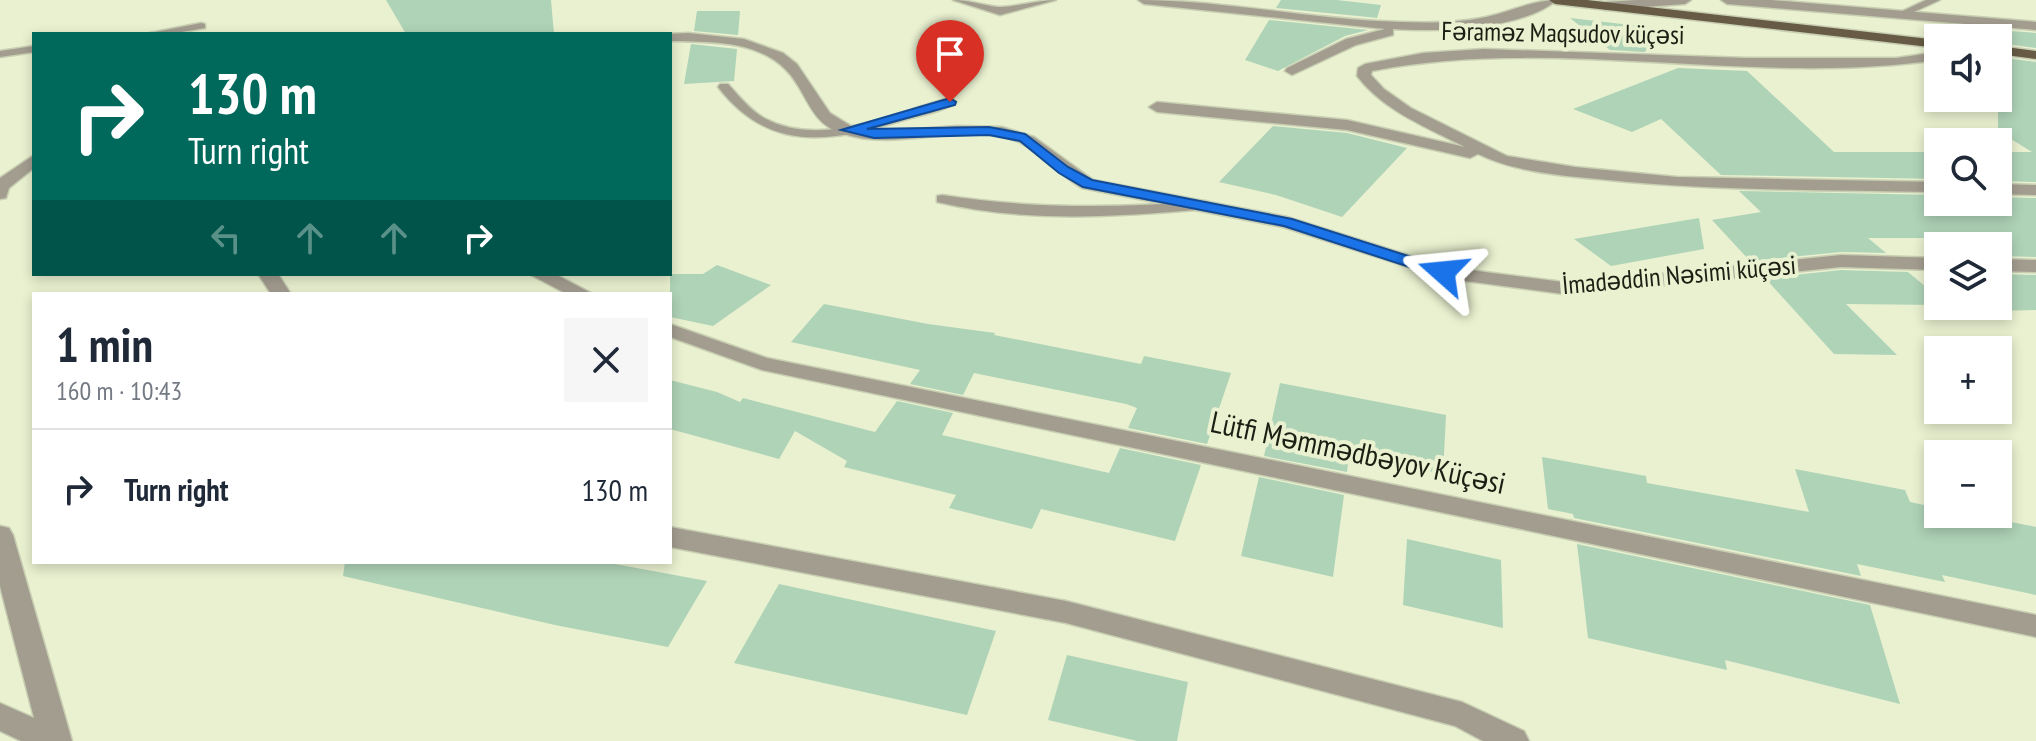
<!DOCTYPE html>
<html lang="en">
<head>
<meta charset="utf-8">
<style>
	body { margin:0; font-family:"PT Sans Narrow",sans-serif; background:#f6f6f7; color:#1f2937; height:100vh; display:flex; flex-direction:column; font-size:30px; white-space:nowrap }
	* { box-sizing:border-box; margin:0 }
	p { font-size:26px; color:#747a83 }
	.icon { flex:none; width:44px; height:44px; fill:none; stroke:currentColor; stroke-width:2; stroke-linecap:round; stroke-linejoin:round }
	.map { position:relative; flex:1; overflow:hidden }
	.drawer { position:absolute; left:32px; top:292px; width:640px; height:272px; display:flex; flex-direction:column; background:#fff; border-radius:0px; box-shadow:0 4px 12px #0003 }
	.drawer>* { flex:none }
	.hud { position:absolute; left:32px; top:32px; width:640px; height:244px; border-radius:0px; box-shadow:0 4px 12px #0003; background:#00695c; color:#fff; overflow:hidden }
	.controls { position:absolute; left:1924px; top:24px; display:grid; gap:16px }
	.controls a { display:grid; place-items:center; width:88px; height:88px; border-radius:0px; background:#fff; box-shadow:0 4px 12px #0003; font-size:40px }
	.pin { position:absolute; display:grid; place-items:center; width:68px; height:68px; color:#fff; margin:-82px -34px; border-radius:50% 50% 50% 0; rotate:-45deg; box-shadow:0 0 8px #0007 }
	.pin .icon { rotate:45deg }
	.me { position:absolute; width:88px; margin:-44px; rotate:288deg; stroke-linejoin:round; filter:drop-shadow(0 0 6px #0008) }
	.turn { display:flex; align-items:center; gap:28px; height:168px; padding:0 24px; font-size:36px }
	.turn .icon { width:104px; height:104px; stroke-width:2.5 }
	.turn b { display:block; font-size:56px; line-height:68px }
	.lanes { display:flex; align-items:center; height:76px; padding:0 24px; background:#0003; justify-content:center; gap:40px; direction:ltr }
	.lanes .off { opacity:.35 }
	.round { display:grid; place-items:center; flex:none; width:84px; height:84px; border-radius:0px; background:#f6f6f7 }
	.summary { display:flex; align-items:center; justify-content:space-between; height:136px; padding:0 24px }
	h1 { font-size:48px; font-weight:800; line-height:60px }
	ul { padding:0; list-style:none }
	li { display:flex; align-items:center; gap:24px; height:120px; padding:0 24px; border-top:2px solid #e0e1e3 }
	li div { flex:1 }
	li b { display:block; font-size:30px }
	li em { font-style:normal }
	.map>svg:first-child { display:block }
	.building { fill:#afd3b7 }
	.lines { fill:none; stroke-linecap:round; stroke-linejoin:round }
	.service-casing { stroke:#c8cfb2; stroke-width:3 }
	.minor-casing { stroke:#c8cfb2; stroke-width:3 }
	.primary-casing { stroke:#c8cfb2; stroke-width:3 }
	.service { fill:#a39d90; fill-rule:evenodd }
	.minor { fill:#a39d90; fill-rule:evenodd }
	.primary { fill:#675b45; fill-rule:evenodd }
	.route { fill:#1a73e8; stroke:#114b97; stroke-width:2 }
	.labels { text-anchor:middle; stroke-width:8; stroke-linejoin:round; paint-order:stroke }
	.far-street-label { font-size:26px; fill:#1b1e12; stroke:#e9f1d0 }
	.street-label { font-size:30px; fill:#1b1e12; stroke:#e9f1d0 }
</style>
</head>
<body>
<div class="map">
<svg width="2036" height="741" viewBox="0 0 2036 741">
	<rect width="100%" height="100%" fill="#e9f1d0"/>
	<!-- building -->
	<g class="building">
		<path d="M386,0h165l3,34h-148z"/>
		<path d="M1281,0h56l44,5 -4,13 -9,-1 -92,-9z"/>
		<path d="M697,11h43l-2,24 -44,-4z"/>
		<path d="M1570,18l113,13 -39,21 -34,-2z"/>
		<path d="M1269,20l99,10 -23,6 -67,35 -33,-11z"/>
		<path d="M1998,30l38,3v15l-38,-5z"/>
		<path d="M691,44l46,5 -3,32 -50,3z"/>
		<path d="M1998,57l38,5v120l-38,-1v-29h34l-34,-21z"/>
		<path d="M1678,68l69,3 87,81h104v27l-217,-4 -60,-56 -29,13 -59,-23z"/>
		<path d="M1273,126l74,7 60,15 -65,69 -66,-22 -57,-13z"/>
		<path d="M1739,191l199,4v7h60v-5l38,1v59l-38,-1v-18h-130l18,15 -45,-1 -91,9 -38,-41 49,-8z"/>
		<path d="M1699,218l5,31 -93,17 -37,-27z"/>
		<path d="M717,265l54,20 -58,41 -43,-9v-43h33z"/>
		<path d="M1841,270l67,2 30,25v8l-92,-1 51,51 -63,-1 -69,-76z"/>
		<path d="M1998,274l38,1v35l-38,1z"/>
		<path d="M824,304l104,20 67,9 -1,2 147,29 3,-8 87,17 -24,71 -79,-16 9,-20 -11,-4 -152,-31 -11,22 -53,-11 10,-14 -129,-28z"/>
		<path d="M670,380l47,12 23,10 3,-4 132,34 22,-31 56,12 -11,22 167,38 11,-25 81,17 -26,76 -134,-32 -9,20 -83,-21 7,-13 -112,-28 3,-6 -52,-30 -16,28 -109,-30z"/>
		<path d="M1280,383l166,32 -3,59 -94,-20 -2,18 -83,-16z"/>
		<path d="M1542,457l104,19 1,7 162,29 -14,-43 110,21 5,12 28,6v6h31l67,13v68l-94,-20 3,7 -88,-18 4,12 -287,-58 -1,-4 -25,-5z"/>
		<path d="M1259,477l85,18 -11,82 -92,-21z"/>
		<path d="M1407,539l94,21 2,68 -100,-23z"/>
		<path d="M1577,544l293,61 30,99 -175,-44 2,10 -139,-32z"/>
		<path d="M345,562h259l103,19 -39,66 -113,-22 -212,-49z"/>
		<path d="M779,584l217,47 -29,84 -233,-52z"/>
		<path d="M1067,655l121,27 -11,59h-40l-89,-21z"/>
	</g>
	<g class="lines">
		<defs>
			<g id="service">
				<path d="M1926,0h14l-37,17 -9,-2z"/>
				<path d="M201,23l4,1v4l-35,6h-25z"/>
				<path d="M34,46v6l-34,5v-6z"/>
				<path d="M720,84h8c11,12 22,26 36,34 58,31 128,-5 186,-20l6,4c-13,10 -36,13 -52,18 -73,22 -134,34 -186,-33z"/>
				<path d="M942,195c89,14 175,13 264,6l7,4 -7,4c-89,8 -181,14 -269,-7v-6z"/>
			</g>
			<g id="minor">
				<path d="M953,0c16,0 29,5 45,7 13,1 40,-7 58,-7l-56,15z"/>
				<path d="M1138,0c88,0 174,20 263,22 28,1 58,1 85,-5 24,-5 47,-17 71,-17 -36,30 -119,32 -164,29v6l-37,10 -64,30 -7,-4 2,-3 59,-29 39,-10 -241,-25z"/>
				<path d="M1636,0h55l-6,4 -80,6 -6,-4 6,-4z"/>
				<path d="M1721,0h50l265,22v8l-309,-26z"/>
				<path d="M688,33l56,6 39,14 14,11 33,49 21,13 39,5 68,-5 44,1 32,10 59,43 194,37 159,50 125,16 270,-28 97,3v12l-97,-3 -270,28 -128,-17 -160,-51 -201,-39c-21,-12 -47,-40 -65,-47 -56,-21 -119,12 -176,-8 -32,-10 -34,-42 -55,-63 -29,-30 -77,-28 -116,-29v-7h-4z"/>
				<path d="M1484,49l262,9h150l42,-6v8c-188,27 -380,-25 -566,11l-1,4 13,14 27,19 96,48 68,11 102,10 261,5v10c-110,-2 -220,-1 -330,-12 -43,-4 -91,-7 -130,-26l-8,4 -123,-28 -190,-18 -8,-5 8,-5 190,18 118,27c-39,-20 -81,-36 -108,-71l1,-8 7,-4 58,-11z"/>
				<path d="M34,155v13l-25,20 -3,10 -6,1v-21z"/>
				<path d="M1998,184l38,1v10l-38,-1z"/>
				<path d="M1998,259l38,1v12l-38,-1z"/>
				<path d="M258,274h20l13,20h-20z"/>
				<path d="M529,274h26l38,20h-26z"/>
				<path d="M670,324l97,34 1269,257v22l-1274,-267 -92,-33z"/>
				<path d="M0,526l9,2 4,7 59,206h-51l-21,-10v-28l34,15 -34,-132z"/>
				<path d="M670,527l396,74 396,101 62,29 5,10h-46l-28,-15 -389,-103 -396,-76z"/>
			</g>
			<g id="primary">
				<path d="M1549,0h38l351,40v8l-383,-44z"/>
				<path d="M1998,46l38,5v8l-38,-5z"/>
			</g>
		</defs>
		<!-- service casing -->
		<use href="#service" class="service-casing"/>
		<!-- minor casing -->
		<use href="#minor" class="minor-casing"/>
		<!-- primary casing -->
		<use href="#primary" class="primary-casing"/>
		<!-- service -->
		<use href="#service" class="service"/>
		<!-- minor -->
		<use href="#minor" class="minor"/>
		<!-- primary -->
		<use href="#primary" class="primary"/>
	</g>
	<!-- route -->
	<path class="route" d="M950,98l6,4 -1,3 -88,24 122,-2 36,7 43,33 24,13 200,39 157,50 2,3 -2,4h-12l-153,-50 -201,-39 -24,-14 -39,-32 -31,-6 -115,3 -33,-8z"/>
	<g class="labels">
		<!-- far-street labels -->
		<g class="far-street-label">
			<text transform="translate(1563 33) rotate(1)" y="9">Fəraməz Maqsudov küçəsi</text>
			<text transform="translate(1679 275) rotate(-5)" y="9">İmadəddin Nəsimi küçəsi</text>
		</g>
		<!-- street labels -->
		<g class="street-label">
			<text transform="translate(1358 453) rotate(12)" y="10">Lütfi Məmmədbəyov Küçəsi</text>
		</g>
	</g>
</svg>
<div class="controls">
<a><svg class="icon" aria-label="sound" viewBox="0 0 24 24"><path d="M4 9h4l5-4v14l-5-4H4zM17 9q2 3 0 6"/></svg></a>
<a><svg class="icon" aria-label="search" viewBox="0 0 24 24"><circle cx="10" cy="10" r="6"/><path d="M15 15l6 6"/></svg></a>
<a><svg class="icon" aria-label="layers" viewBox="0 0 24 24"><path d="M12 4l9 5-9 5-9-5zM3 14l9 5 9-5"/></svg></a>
<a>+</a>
<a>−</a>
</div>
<div class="pin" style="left:950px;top:102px;background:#d93025"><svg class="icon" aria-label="arrive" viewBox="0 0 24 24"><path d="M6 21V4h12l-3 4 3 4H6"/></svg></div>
<svg class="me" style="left:1443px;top:272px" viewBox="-20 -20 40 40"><path d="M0-17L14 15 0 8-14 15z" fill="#1a73e8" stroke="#fff" stroke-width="4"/></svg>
<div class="hud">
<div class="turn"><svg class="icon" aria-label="right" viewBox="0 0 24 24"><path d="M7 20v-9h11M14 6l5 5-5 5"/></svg><div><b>130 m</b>Turn right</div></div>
<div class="lanes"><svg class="icon off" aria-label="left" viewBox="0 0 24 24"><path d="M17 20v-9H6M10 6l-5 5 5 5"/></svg><svg class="icon off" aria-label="ahead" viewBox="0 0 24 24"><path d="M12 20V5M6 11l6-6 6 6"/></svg><svg class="icon off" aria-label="ahead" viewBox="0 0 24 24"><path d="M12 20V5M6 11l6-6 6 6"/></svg><svg class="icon" aria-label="right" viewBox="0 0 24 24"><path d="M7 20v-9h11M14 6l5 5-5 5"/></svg></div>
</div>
<section class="drawer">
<div class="summary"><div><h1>1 min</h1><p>160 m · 10:43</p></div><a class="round"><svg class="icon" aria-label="close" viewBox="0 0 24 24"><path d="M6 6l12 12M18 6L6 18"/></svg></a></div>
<ul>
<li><svg class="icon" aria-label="right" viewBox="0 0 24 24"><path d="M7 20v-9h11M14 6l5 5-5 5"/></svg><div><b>Turn right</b></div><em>130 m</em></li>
</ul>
</section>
</div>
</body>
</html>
